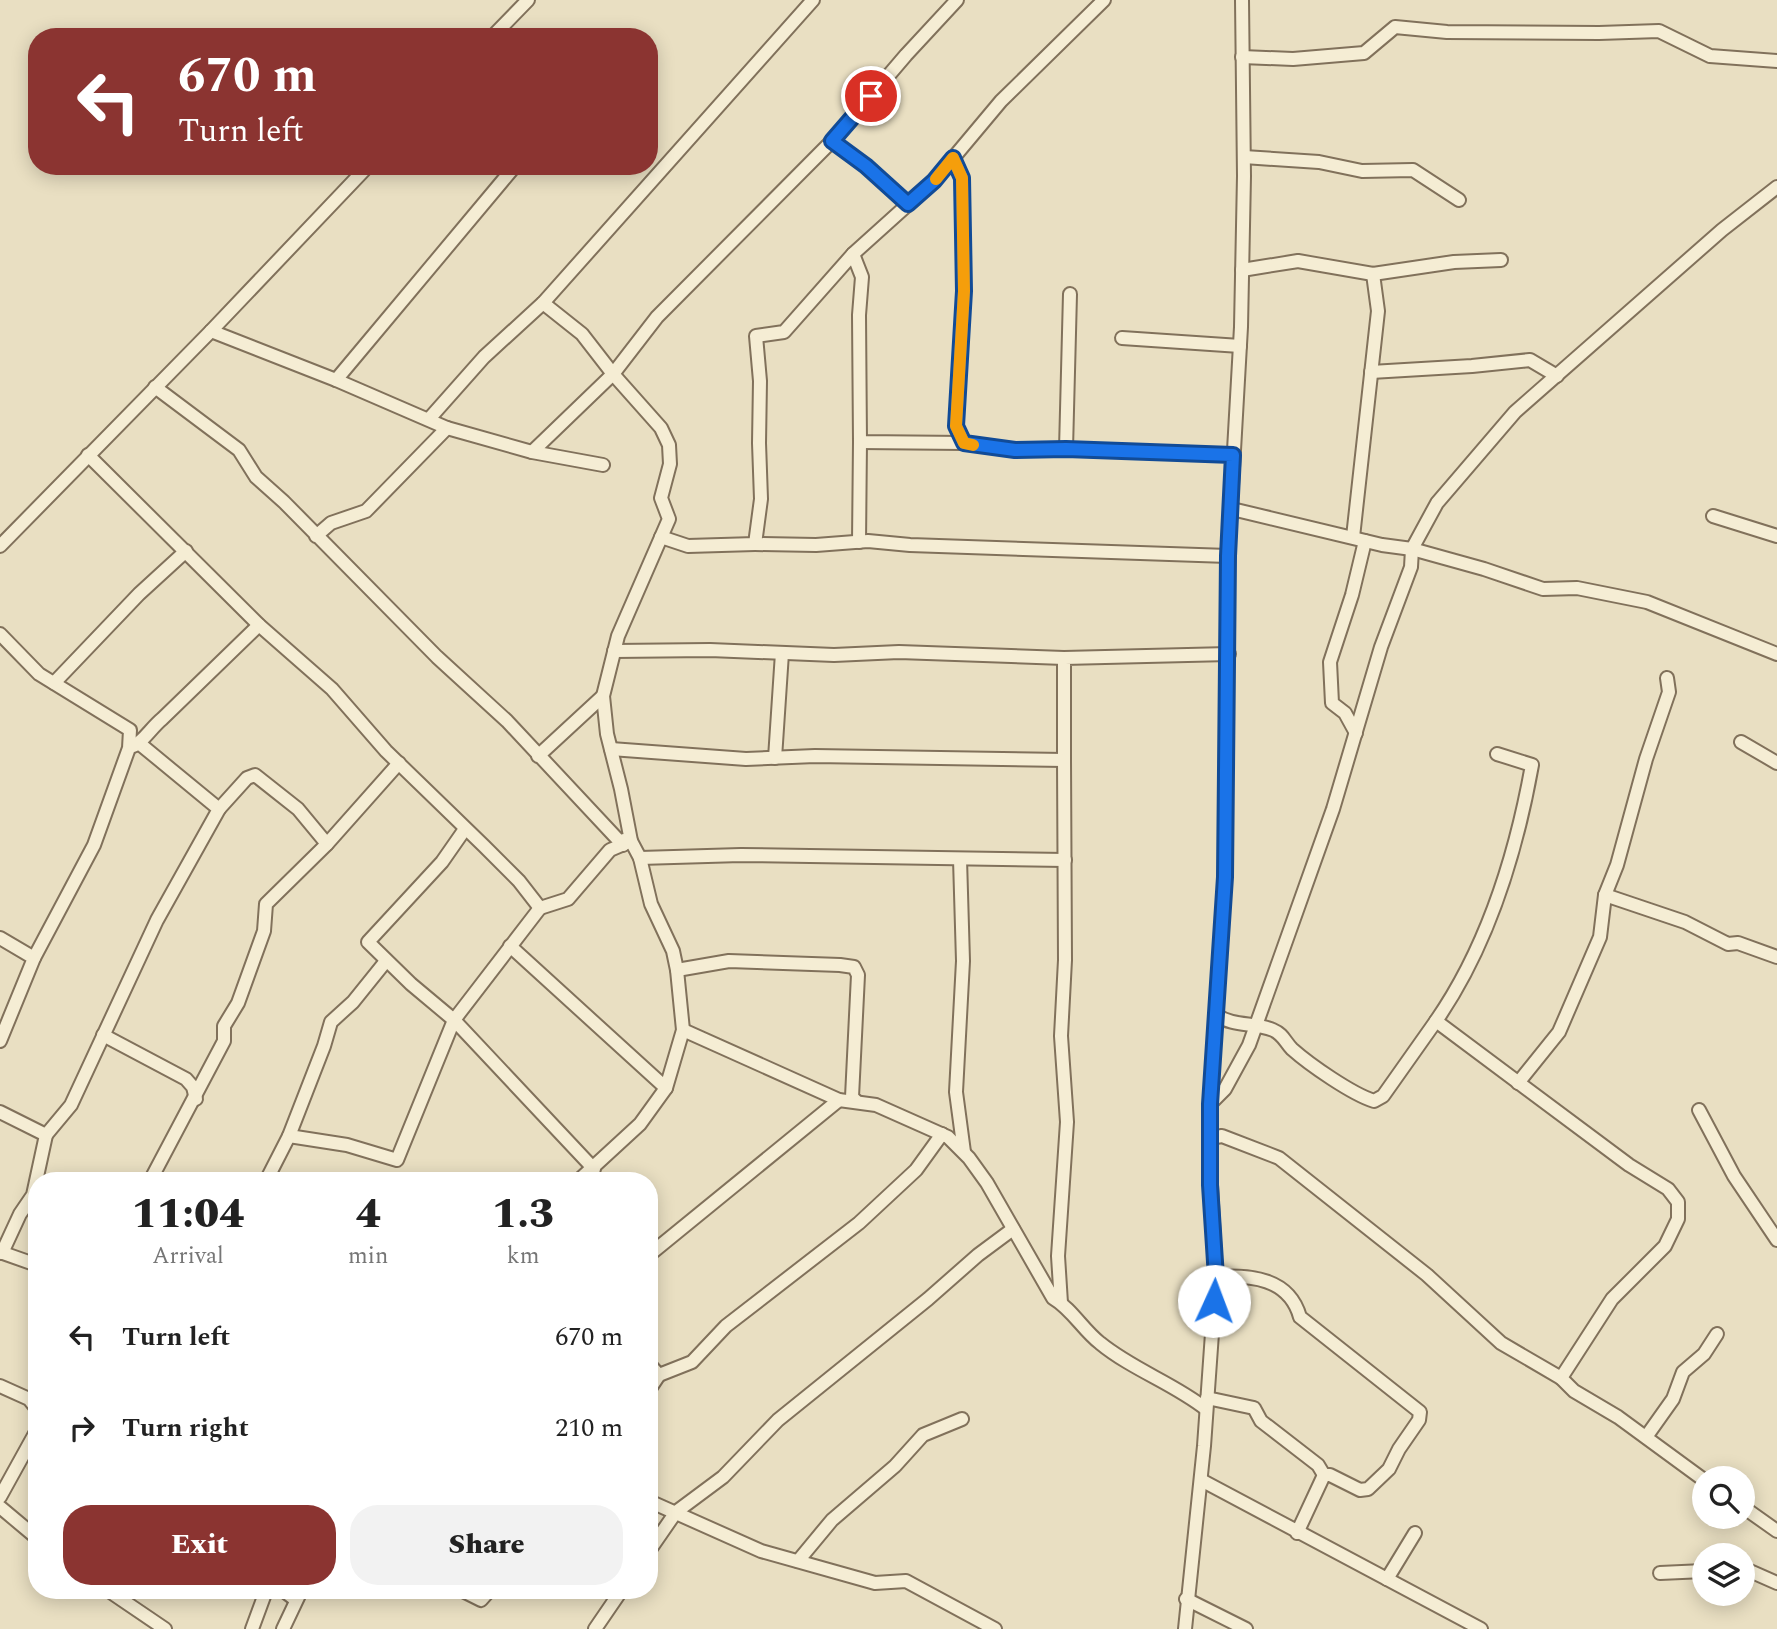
<!DOCTYPE html>
<html lang="en">
<head>
<meta charset="utf-8">
<style>
	body { margin:0; font-family:Spectral,serif; background:#f2f2f2; color:#222; height:100vh; display:flex; flex-direction:column; font-size:26px; white-space:nowrap }
	* { box-sizing:border-box; margin:0 }
	p { font-size:23px; color:#767676 }
	.icon { flex:none; width:38px; height:38px; fill:none; stroke:currentColor; stroke-width:2; stroke-linecap:round; stroke-linejoin:round }
	.map { position:relative; flex:1; overflow:hidden }
	.details { position:absolute; left:28px; top:1172px; width:630px; height:427px; display:flex; flex-direction:column; background:#fff; border-radius:28px; box-shadow:0 4px 18px #0003 }
	.details>* { flex:none }
	.banner { position:absolute; left:28px; top:28px; width:630px; height:147px; border-radius:28px; box-shadow:0 4px 18px #0003; background:#8b3431; color:#fff; overflow:hidden }
	.fabs { position:absolute; left:1692px; top:1466px; display:grid; gap:14px }
	.fabs a { display:grid; place-items:center; width:63px; height:63px; border-radius:50%; background:#fff; box-shadow:0 4px 18px #0003; font-size:35px }
	.pin { position:absolute; display:grid; place-items:center; width:60px; height:60px; color:#fff; margin:-30px; border:4px solid #fff; border-radius:50%; box-shadow:0 2px 7px #0007 }
	.me { position:absolute; width:77px; margin:-38px; rotate:2deg; stroke-linejoin:round; filter:drop-shadow(0 0 5px #0008) }
	.turn { display:flex; align-items:center; gap:24px; height:147px; padding:0 35px; font-size:32px }
	.turn .icon { width:91px; height:91px; stroke-width:2.5 }
	.turn b { display:block; font-size:49px; line-height:60px }
	.eta { display:flex; justify-content:space-evenly; align-items:center; height:119px; text-align:center }
	.eta b { font-size:42px; font-weight:800; line-height:49px }
	.cta { display:flex; gap:14px; margin-top:auto; padding:14px 35px }
	.cta a { flex:1; height:80px; border-radius:28px; background:#8b3431; color:#fff; font-size:28px; font-weight:800; line-height:80px; text-align:center }
	.cta a+a { background:#f2f2f2; color:#222 }
	ul { padding:0; list-style:none }
	li { display:flex; align-items:center; gap:21px; height:91px; padding:0 35px }
	li div { flex:1 }
	li b { display:block; font-size:26px }
	li em { font-style:normal }
	.map>svg:first-child { display:block }
	.lines { fill:none; stroke-linecap:round; stroke-linejoin:round }
	.minor-casing { stroke:#81715b; stroke-width:16 }
	.minor { stroke:#f5edd4; stroke-width:12 }
	.route-casing { stroke:#114b97; stroke-width:18 }
	.route { stroke:#1a73e8; stroke-width:12 }
	.slow { stroke:#f59e0b; stroke-width:12 }
</style>
</head>
<body>
<div class="map">
<svg width="1777" height="1629" viewBox="0 0 1777 1629">
	<rect width="100%" height="100%" fill="#e9dfc2"/>
	<g class="lines">
		<defs>
			<g id="minor">
				<path d="M492,37l36,-37"/>
				<path d="M1242,57l51,2 71,-6 31,-26 52,5 152,1 60,-2 51,25 67,5"/>
				<path d="M832,141l34,25 42,38"/>
				<path d="M1244,157l75,5 43,9 51,-1 46,30"/>
				<path d="M953,158l9,20 2,113 -8,135 8,17 51,7 51,-1 167,6"/>
				<path d="M853,254l9,23 -3,38 1,127 104,1"/>
				<path d="M1242,270l56,-9 75,13 81,-12 47,-2"/>
				<path d="M211,331l125,49 111,48 85,24 71,13"/>
				<path d="M1122,338l118,8"/>
				<path d="M1371,372l101,-6 58,-6 27,16"/>
				<path d="M336,380l179,-214"/>
				<path d="M155,387l84,63 17,27 28,25 153,155 70,64 116,124 1,-5"/>
				<path d="M429,419l55,-62 59,-54 270,-303"/>
				<path d="M1066,449l4,-155"/>
				<path d="M532,452l81,-78 44,-57 179,-180 70,-82 51,-55"/>
				<path d="M88,455l171,170 73,64 54,62 98,95 35,35 21,27 28,-9 42,-49 21,-9"/>
				<path d="M1232,509l150,36 30,4 72,20 59,20 34,-1 70,14 130,52"/>
				<path d="M1713,516l64,20"/>
				<path d="M316,536l15,-13 35,-12 81,-83"/>
				<path d="M661,537l27,9 67,-2 6,-45 -2,-56 1,-62 -4,-45 28,-4 69,-78 81,-73 67,-80 103,-101"/>
				<path d="M1353,537l25,-226 -5,-37"/>
				<path d="M859,542l1,-100"/>
				<path d="M755,544l61,1 52,-4 42,4 318,11"/>
				<path d="M0,546l211,-215 157,-165"/>
				<path d="M0,634l39,40 91,56 -1,18 -35,97 -60,113"/>
				<path d="M614,651l96,-1 124,5 65,-3 165,6"/>
				<path d="M54,683l85,-89 47,-43"/>
				<path d="M1356,733l-11,-20 -13,-10 -2,-41 22,-67 13,-54"/>
				<path d="M1741,742l36,21"/>
				<path d="M133,746c9,-3 19,-19 29,-27l97,-94"/>
				<path d="M611,749l135,10 69,-3 249,4v-102l165,-4"/>
				<path d="M538,756l65,-60"/>
				<path d="M775,758l7,-105"/>
				<path d="M465,829l-23,33 -74,80 43,42 43,36 140,149"/>
				<path d="M327,844l72,-81"/>
				<path d="M640,858l101,-3 324,5"/>
				<path d="M960,859l3,102 -7,131 8,60"/>
				<path d="M1605,895l80,27 43,22 10,-1 39,14"/>
				<path d="M0,938l34,20 -34,83"/>
				<path d="M510,946l156,142 17,-58 -6,-60 -4,-19 -22,-47 -11,-46 -9,-17 -10,-52 -14,-55 -4,-38 15,-60 51,-117 -8,-21 9,-34 -1,-19 -8,-17 -48,-54 -31,-40 -39,-31"/>
				<path d="M677,970l52,-9 111,4 14,2 4,8 -6,122 4,4"/>
				<path d="M1216,1015c18,12 38,7 57,15 10,4 12,12 19,19 18,16 60,45 82,52l9,-5 53,-75 193,144 39,24 10,13v17l-13,27 -53,53 -51,79 13,13 44,26 86,63"/>
				<path d="M1436,1021c52,-75 80,-167 96,-256l-35,-11"/>
				<path d="M683,1030l156,70 37,5 72,32 21,21 18,25 66,115c19,11 30,32 47,45 33,27 73,40 106,66"/>
				<path d="M103,1035l83,44 7,8 3,12"/>
				<path d="M1518,1083l41,-51 41,-95 5,-42 12,-30 29,-106 23,-67 -2,-14"/>
				<path d="M1210,1104l15,-15 24,-44 84,-236 48,-162 30,-80 1,-18 25,-46 78,-91 207,-182 55,-43"/>
				<path d="M1699,1110l35,66 43,64"/>
				<path d="M0,1112l46,23 -13,60 -13,19 -18,39"/>
				<path d="M46,1135l25,-30 86,-185 62,-111 -79,-65"/>
				<path d="M289,1136l58,9 50,15 57,-140 86,-112"/>
				<path d="M1210,1138l12,-2 57,22 148,117 74,68 60,35"/>
				<path d="M150,1181l74,-140v-15l14,-23 26,-72 2,-27 61,-60 -29,-35 -43,-34 -8,3 -28,31"/>
				<path d="M266,1181l23,-45 35,-90 7,-24 22,-20 33,-41"/>
				<path d="M578,1181l62,-57 26,-36"/>
				<path d="M0,1252l37,13"/>
				<path d="M649,1255l190,-155"/>
				<path d="M1216,1277c35,-2 73,1 84,40l120,95 -1,8 -20,29 -10,20 -21,20 -8,1 -30,-15h-6l-27,58"/>
				<path d="M1061,1303l-3,-47 9,-134 -6,-86 4,-76 -1,-200"/>
				<path d="M649,1364l10,11 -10,15"/>
				<path d="M659,1375l33,-13 34,-36 133,-103 57,-53 26,-36"/>
				<path d="M0,1386l29,13 8,10"/>
				<path d="M1207,1398l47,10 7,13 57,44 6,10"/>
				<path d="M1646,1437l27,-38 10,-27 21,-18 13,-20"/>
				<path d="M1201,1480l280,149"/>
				<path d="M0,1497l37,-67"/>
				<path d="M649,1501l112,50 114,32 31,-2 89,48"/>
				<path d="M0,1507l37,31"/>
				<path d="M1743,1507l34,24"/>
				<path d="M649,1551l27,-39 47,-35 55,-57 150,-121 50,-44 35,-26"/>
				<path d="M798,1561l34,-41 63,-54 28,-31 39,-16"/>
				<path d="M1743,1568l34,15"/>
				<path d="M1660,1573l44,-2"/>
				<path d="M1387,1579l28,-46"/>
				<path d="M109,1591l56,38"/>
				<path d="M284,1591l12,9"/>
				<path d="M463,1591l18,9 8,-9"/>
				<path d="M1186,1599l60,30"/>
				<path d="M252,1629l14,-38"/>
				<path d="M283,1629l18,-38"/>
				<path d="M595,1629l26,-38"/>
				<path d="M1185,1629l19,-183 12,-169 -5,-92 -1,-81 15,-227 3,-321 13,-229 3,-151 -2,-176"/>
			</g>
		</defs>
		<!-- minor casing -->
		<use href="#minor" class="minor-casing"/>
		<!-- minor -->
		<use href="#minor" class="minor"/>
	</g>
	<g class="lines">
		<defs>
			<path id="route" d="M871,96l-39,45 34,25 42,38 26,-23 19,-23 9,20 2,113 -8,135 8,17 51,7 51,-1 167,6 -5,101 -3,321 -15,227v81l6,92 -2,24"/>
		</defs>
		<!-- route casing -->
		<use href="#route" class="route-casing"/>
		<!-- route -->
		<use href="#route" class="route"/>
		<!-- slow -->
		<path class="slow" d="M936,179l17,-21 9,20 2,113 -8,135 8,17 9,2"/>
	</g>
</svg>
<div class="fabs">
<a><svg class="icon" aria-label="search" viewBox="0 0 24 24"><circle cx="10" cy="10" r="6"/><path d="M15 15l6 6"/></svg></a>
<a><svg class="icon" aria-label="layers" viewBox="0 0 24 24"><path d="M12 4l9 5-9 5-9-5zM3 14l9 5 9-5"/></svg></a>
</div>
<div class="pin" style="left:871px;top:96px;background:#d93025"><svg class="icon" aria-label="arrive" viewBox="0 0 24 24"><path d="M6 21V4h12l-3 4 3 4H6"/></svg></div>
<svg class="me" style="left:1214px;top:1301px" viewBox="-20 -20 40 40"><circle r="19" fill="#fff"/><path d="M0-13L10 11 0 6-10 11z" fill="#1a73e8"/></svg>
<div class="banner">
<div class="turn"><svg class="icon" aria-label="left" viewBox="0 0 24 24"><path d="M17 20v-9H6M10 6l-5 5 5 5"/></svg><div><b>670 m</b>Turn left</div></div>
</div>
<section class="details">
<div class="eta">
<div><b>11:04</b><p>Arrival</p></div>
<div><b>4</b><p>min</p></div>
<div><b>1.3</b><p>km</p></div>
</div>
<ul>
<li><svg class="icon" aria-label="left" viewBox="0 0 24 24"><path d="M17 20v-9H6M10 6l-5 5 5 5"/></svg><div><b>Turn left</b></div><em>670 m</em></li>
<li><svg class="icon" aria-label="right" viewBox="0 0 24 24"><path d="M7 20v-9h11M14 6l5 5-5 5"/></svg><div><b>Turn right</b></div><em>210 m</em></li>
</ul>
<div class="cta"><a>Exit</a><a>Share</a></div>
</section>
</div>
</body>
</html>
